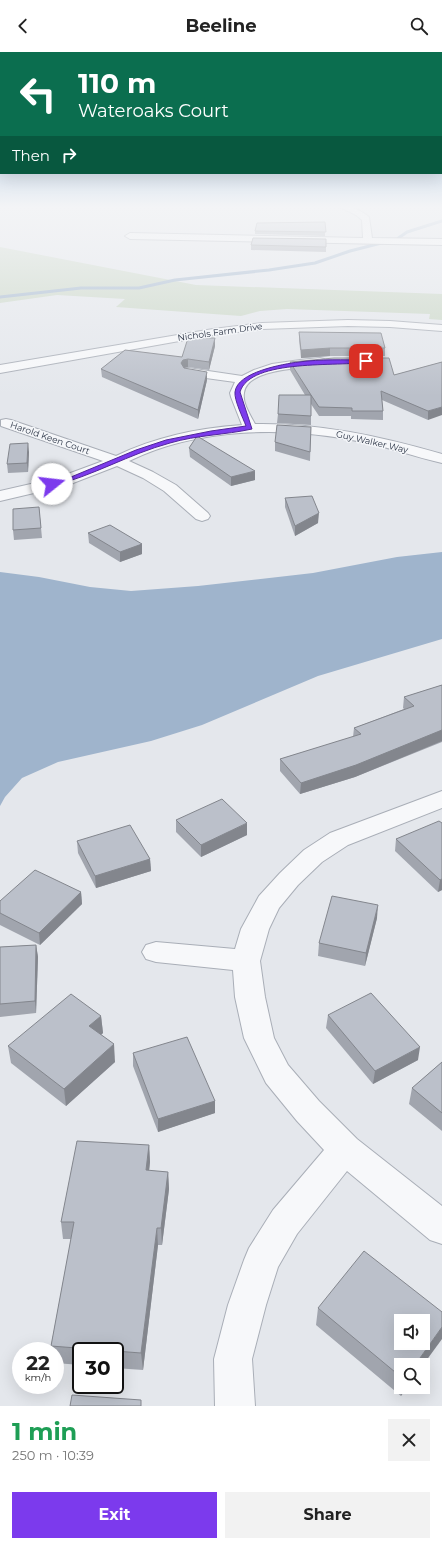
<!DOCTYPE html>
<html lang="en">
<head>
<meta charset="utf-8">
<style>
	body { margin:0; font-family:Montserrat,sans-serif; background:#f2f2f2; color:#222; height:100vh; display:flex; flex-direction:column; font-size:15px; white-space:nowrap }
	* { box-sizing:border-box; margin:0 }
	p { font-size:13px; color:#767676 }
	.icon { flex:none; width:22px; height:22px; fill:none; stroke:currentColor; stroke-width:2; stroke-linecap:round; stroke-linejoin:round }
	.map { position:relative; height:1354px; overflow:hidden }
	.drawer { display:flex; flex-direction:column; background:#fff; flex:1 }
	.drawer>* { flex:none }
	.banner { position:absolute; left:0px; top:0px; width:442px; height:122px; box-shadow:0 4px 16px #0002; background:#0b6e4f; color:#fff; overflow:hidden }
	.controls { position:absolute; left:394px; top:1262px; display:grid; gap:8px }
	.controls a { display:grid; place-items:center; width:36px; height:36px; border-radius:0px; background:#fff; box-shadow:0 4px 16px #0002; font-size:20px }
	.speed { position:absolute; left:12px; top:1290px; display:flex; gap:8px; font-size:20px; font-weight:700; text-align:center }
	.speed>* { display:grid; place-content:center; width:52px; height:52px; border-radius:50%; background:#fff; box-shadow:0 4px 16px #0002; line-height:1 }
	.speed small { font-size:10px; font-weight:400 }
	.speed .limit { border:2px solid #111; border-radius:6px; background:#fff; color:#111 }
	.pin { position:absolute; display:grid; place-items:center; width:34px; height:34px; color:#fff; margin:-17px; border-radius:8px; box-shadow:0 2px 6px #0006 }
	.me { position:absolute; width:44px; margin:-22px; rotate:74deg; stroke-linejoin:round; filter:drop-shadow(0 0 3px #0008) }
	.turn { display:flex; align-items:center; gap:14px; height:84px; padding:0 12px; font-size:18px }
	.turn .icon { width:52px; height:52px; stroke-width:2.5 }
	.turn b { display:block; font-size:28px; line-height:34px }
	.then { display:flex; align-items:center; height:38px; padding:0 12px; background:#0003; gap:8px; font-size:15px }
	.round { display:grid; place-items:center; flex:none; width:42px; height:42px; border-radius:0px; background:#f2f2f2 }
	.head { display:flex; align-items:center; justify-content:space-between; height:68px; padding:0 12px }
	h1 { font-size:24px; font-weight:700; line-height:30px; color:#1e9e55 }
	.action { display:flex; gap:8px; margin-top:auto; padding:8px 12px }
	.action a { flex:1; height:46px; border-radius:0px; background:#7c3aed; color:#fff; font-size:16px; font-weight:700; line-height:46px; text-align:center }
	.action a+a { background:#f2f2f2; color:#222 }
	header { display:flex; justify-content:space-between; align-items:center; height:52px; padding:0 12px; background:#fff; font-size:18px; font-weight:700 }
	.map>svg:first-child { display:block }
	.green { fill:#c9d6c5 }
	.water { fill:#9fb4cc }
	.lines { fill:none; stroke-linecap:round; stroke-linejoin:round }
	.stream { stroke:#9fb4cc; stroke-width:3 }
	.minor-casing { stroke:#a9aeb7; stroke-width:2 }
	.tertiary-casing { stroke:#a9aeb7; stroke-width:2 }
	.minor { fill:#f7f8fa; fill-rule:evenodd }
	.tertiary { fill:#f7f8fa; fill-rule:evenodd }
	.wall { fill:#a1a5ae }
	.shaded-wall { fill:#83868d }
	.building { fill:#bbc0ca; stroke:#83868d; fill-rule:evenodd }
	.route { fill:#7c3aed; stroke:#51269a }
	.labels { text-anchor:middle; stroke-width:3; stroke-linejoin:round; paint-order:stroke }
	.far-street-label { font-size:9px; fill:#2b3445; stroke:#f4f6f9 }
</style>
</head>
<body>
<header><svg class="icon" aria-label="back" viewBox="0 0 24 24"><path d="M15 5l-7 7 7 7"/></svg>Beeline<svg class="icon" aria-label="search" viewBox="0 0 24 24"><circle cx="10" cy="10" r="6"/><path d="M15 15l6 6"/></svg></header>
<div class="map">
<svg width="442" height="1354" viewBox="0 0 442 1354">
	<rect width="100%" height="100%" fill="#e4e7ec"/>
	<!-- green -->
	<path class="green" d="M0,195l196,38 246,9v26l-13,-1 1,-5 -143,-5 -27,2 -19,5 -125,-9 9,-8 -68,-4 -57,8z"/>
	<!-- water -->
	<path class="water" d="M442,500v87l-124,37 -116,49 -51,16 -93,21 -36,16 -17,19 -5,9v-234l39,5 51,10 41,4 67,-5 115,-13 84,-16z"/>
	<g class="lines">
		<!-- stream -->
		<path class="stream" d="M0,245l81,-9h58l36,-8 94,-10 46,-7 35,-12 47,-12 10,-7 35,-11"/>
		<defs>
			<g id="minor">
				<path d="M338,154c13,0 21,3 31,11l3,21 70,1v6l-312,-6 -5,-3 5,-3 233,5 -1,-18 -6,-5z"/>
				<path d="M320,306l4,1 2,3 -2,3c-18,4 -77,2 -80,28 -2,10 7,23 11,31 65,-1 125,12 187,30v9c-27,-6 -53,-16 -80,-21 -75,-16 -163,-15 -233,19l24,11 23,13 32,28 2,3 -2,3 -6,2 -6,-2 -32,-28 -21,-13 -26,-12 -49,19 -68,16v-10l57,-13 46,-17 -102,-35v-6l5,-1 5,1 105,36c39,-19 82,-28 126,-31l-11,-28 -1,-4 5,-11 -51,-7 -2,-3 2,-3 4,-1 54,8 12,-6 18,-6 28,-4z"/>
				<path d="M442,739v17l-94,37 -26,17 -24,23 -19,23 -10,21 -9,32 5,36 9,41 14,27 31,36 38,38 85,67v38l-12,-4 -83,-69 -50,63 -19,33 -12,38 -14,54 3,47h-40l-1,-47 14,-54 16,-45 5,-12 24,-38 51,-60 -27,-29 -31,-38 -22,-45 -9,-41 -2,-27 -77,-8 -10,-3 -4,-7 4,-7 10,-3 79,7 6,-20 18,-33 21,-23 24,-23 26,-17z"/>
			</g>
			<path id="tertiary" d="M348,268l42,1 52,4v6l-52,-4 -42,-1 -86,3 -49,6 -213,38v-8l213,-36 49,-6z"/>
		</defs>
		<!-- minor casing -->
		<use href="#minor" class="minor-casing"/>
		<!-- tertiary casing -->
		<use href="#tertiary" class="tertiary-casing"/>
		<!-- minor -->
		<use href="#minor" class="minor"/>
		<!-- tertiary -->
		<use href="#tertiary" class="tertiary"/>
	</g>
	<!-- wall -->
	<g class="wall">
		<path d="M325,170v14l-70,-2v-3z"/>
		<path d="M326,187v13l-75,-2v-5z"/>
		<path d="M299,280l86,16v8h-55l-29,2 -2,-18z"/>
		<path d="M215,294l-6,24 -21,-3 -5,1 24,12 -9,39 -96,-42 -1,-8 81,-12z"/>
		<path d="M290,310l104,13 48,-13 -14,58 -46,-20 1,11v9l-32,-1v-3h-32l-8,-12v21l-34,-2 1,-9 27,-19 -15,-25z"/>
		<path d="M311,375l-1,34 -35,-10v-9z"/>
		<path d="M189,396l66,32 -24,6 -41,-29z"/>
		<path d="M29,400l-1,20 -20,1 -1,-9z"/>
		<path d="M285,446l33,25 -23,13 -10,-29z"/>
		<path d="M39,455l3,31 -28,2 -1,-10z"/>
		<path d="M88,481l54,11v10l-22,8 -31,-19z"/>
		<path d="M442,633v57l-87,35 -55,17 -20,-23v-12l73,-22 1,-9 50,-19 -1,-1 1,-11z"/>
		<path d="M176,768l71,15 -46,22 -25,-25z"/>
		<path d="M442,771v67l-4,2 -43,-41 1,-12z"/>
		<path d="M77,789l73,18 1,12 -55,17 -18,-35z"/>
		<path d="M81,840l1,12 -42,41 -40,-20v-24z"/>
		<path d="M377,866l-12,48 -47,-10 1,-13z"/>
		<path d="M36,893l2,12 -2,56 -36,4v-70z"/>
		<path d="M328,963l90,45 -45,24 -47,-56z"/>
		<path d="M101,964l2,17 -2,2 14,27 -49,44 -55,-43 -3,-17z"/>
		<path d="M133,1001l82,48v12l-57,19 -25,-66z"/>
		<path d="M442,1010v69l-33,-27 3,-16z"/>
		<path d="M149,1093l1,17 -1,9 19,1 1,17 -7,56h-4l-15,125 -28,-2v-17h-34v14l-26,-2v-12h-3l-1,-5 20,-107h-8l-2,-17z"/>
		<path d="M318,1256l83,57v22h6l-6,9 -85,-71z"/>
	</g>
	<!-- shaded-wall -->
	<g class="shaded-wall">
		<path d="M215,286v8l-6,24v-8z"/>
		<path d="M330,296v8l-29,2v-8z"/>
		<path d="M188,307v8l-4,1 -3,3v-8l2,-3z"/>
		<path d="M207,320v8l-9,39v-9z"/>
		<path d="M442,355v8l-14,5v-9z"/>
		<path d="M28,391l1,9 -1,20 -1,-9z"/>
		<path d="M255,419v9l-24,6v-9z"/>
		<path d="M319,461l-1,10 -23,13v-10z"/>
		<path d="M142,492v10l-22,8v-10z"/>
		<path d="M442,678v11l-87,36 -55,17 1,-11z"/>
		<path d="M247,771v12l-46,22v-12z"/>
		<path d="M150,807l1,12 -55,17 -1,-12z"/>
		<path d="M442,827v11l-4,2 2,-12z"/>
		<path d="M81,840l1,12 -42,41 -1,-12z"/>
		<path d="M378,853l-1,13 -12,48 1,-13z"/>
		<path d="M36,893l2,12 -2,56 -1,-12z"/>
		<path d="M101,964l2,17 -12,10 -2,-17z"/>
		<path d="M114,992l1,18 -49,44 -2,-17z"/>
		<path d="M420,995l-2,13 -45,24 2,-13z"/>
		<path d="M215,1049v12l-57,19v-13z"/>
		<path d="M149,1093l1,17 -3,26 -1,-18z"/>
		<path d="M168,1120l1,17 -7,56 -1,-17z"/>
		<path d="M157,1176l1,17 -15,125 -2,-17z"/>
		<path d="M442,1275v12l-19,26h-8z"/>
		<path d="M403,1335h4l-6,9z"/>
	</g>
	<!-- building -->
	<g class="building">
		<path d="M325,170l1,10 -71,-1 2,-8z"/>
		<path d="M253,186l73,1v8l-75,-2z"/>
		<path d="M299,280l82,1 4,15h-55l-29,2z"/>
		<path d="M188,286h27l-6,24 -21,-3 -5,1 -2,3 3,5 23,4 -9,38 -97,-41 24,-19 57,7z"/>
		<path d="M334,306h55l5,17 48,-13v45l-14,4 -47,-20 2,20h-31v-3l-33,-1 -8,-12v21l-33,-2 1,-19h32l-21,-33z"/>
		<path d="M277,373l34,2 -1,25 -35,-10z"/>
		<path d="M197,384l58,35 -24,6 -42,-29z"/>
		<path d="M28,391l-1,20 -20,1 3,-20z"/>
		<path d="M312,444l7,17 -24,13 -10,-28z"/>
		<path d="M39,455l2,21 -28,2v-21z"/>
		<path d="M110,473l32,19 -22,8 -32,-19z"/>
		<path d="M442,633v45l-86,35 -55,18 -21,-24 81,-25 -7,-6 60,-22 -10,-9z"/>
		<path d="M222,747l25,24 -46,22 -25,-25z"/>
		<path d="M439,769l3,2v56l-2,1 -44,-41z"/>
		<path d="M130,773l20,34 -55,17 -18,-35z"/>
		<path d="M35,818l46,22 -42,41 -39,-20v-12z"/>
		<path d="M332,844l46,9 -12,48 -47,-10z"/>
		<path d="M36,893l-1,56 -35,3v-57z"/>
		<path d="M371,941l49,54 -45,24 -47,-56z"/>
		<path d="M71,942l30,22 -12,10 25,18 -50,45 -56,-43z"/>
		<path d="M187,985l28,64 -57,18 -25,-66z"/>
		<path d="M442,1010v51l-30,-25z"/>
		<path d="M77,1089l72,4 -3,25 22,2 -7,56h-4l-16,125 -90,-7 23,-124h-13z"/>
		<path d="M364,1199l78,61v15l-27,38h-14v12l-83,-69zM401,1269h22v22h-22z"/>
		<path d="M72,1343l69,5v6h-71z"/>
	</g>
	<!-- sky -->
	<linearGradient id="sky" x2="0" y2="1"><stop stop-color="#8bb4dd"/><stop offset="0.45" stop-color="#f3f4f6"/><stop offset="1" stop-color="#f3f4f6" stop-opacity="0"/></linearGradient>
	<rect width="442" height="344" fill="url(#sky)"/>
	<!-- route -->
	<path class="route" d="M366,308l3,1 -1,1c-28,5 -118,-4 -128,30l12,37c-27,6 -55,6 -82,14 -41,11 -77,33 -118,43l-3,-2 22,-7 65,-27 30,-10 45,-9 35,-5c-3,-8 -12,-26 -11,-34 2,-20 48,-28 64,-30 21,-3 45,-2 67,-2z"/>
	<g class="labels">
		<!-- far-street labels -->
		<g class="far-street-label">
			<text transform="translate(220 280) rotate(-8)" y="3">Nichols Farm Drive</text>
			<text transform="translate(50 386) rotate(19)" y="3">Harold Keen Court</text>
			<text transform="translate(372 390) rotate(13)" y="3">Guy Walker Way</text>
		</g>
	</g>
</svg>
<div class="controls">
<a><svg class="icon" aria-label="sound" viewBox="0 0 24 24"><path d="M4 9h4l5-4v14l-5-4H4zM17 9q2 3 0 6"/></svg></a>
<a><svg class="icon" aria-label="search" viewBox="0 0 24 24"><circle cx="10" cy="10" r="6"/><path d="M15 15l6 6"/></svg></a>
</div>
<div class="speed"><div>22<small>km/h</small></div><div class="limit">30</div></div>
<div class="pin" style="left:366px;top:309px;background:#d93025"><svg class="icon" aria-label="arrive" viewBox="0 0 24 24"><path d="M6 21V4h12l-3 4 3 4H6"/></svg></div>
<svg class="me" style="left:52px;top:432px" viewBox="-20 -20 40 40"><circle r="19" fill="#fff"/><path d="M0-13L10 11 0 6-10 11z" fill="#7c3aed"/></svg>
<div class="banner">
<div class="turn"><svg class="icon" aria-label="left" viewBox="0 0 24 24"><path d="M17 20v-9H6M10 6l-5 5 5 5"/></svg><div><b>110 m</b>Wateroaks Court</div></div>
<div class="then">Then<svg class="icon" aria-label="right" viewBox="0 0 24 24"><path d="M7 20v-9h11M14 6l5 5-5 5"/></svg></div>
</div>
</div>
<section class="drawer">
<div class="head"><div><h1>1 min</h1><p>250 m · 10:39</p></div><a class="round"><svg class="icon" aria-label="close" viewBox="0 0 24 24"><path d="M6 6l12 12M18 6L6 18"/></svg></a></div>
<div class="action"><a>Exit</a><a>Share</a></div>
</section>
</body>
</html>
